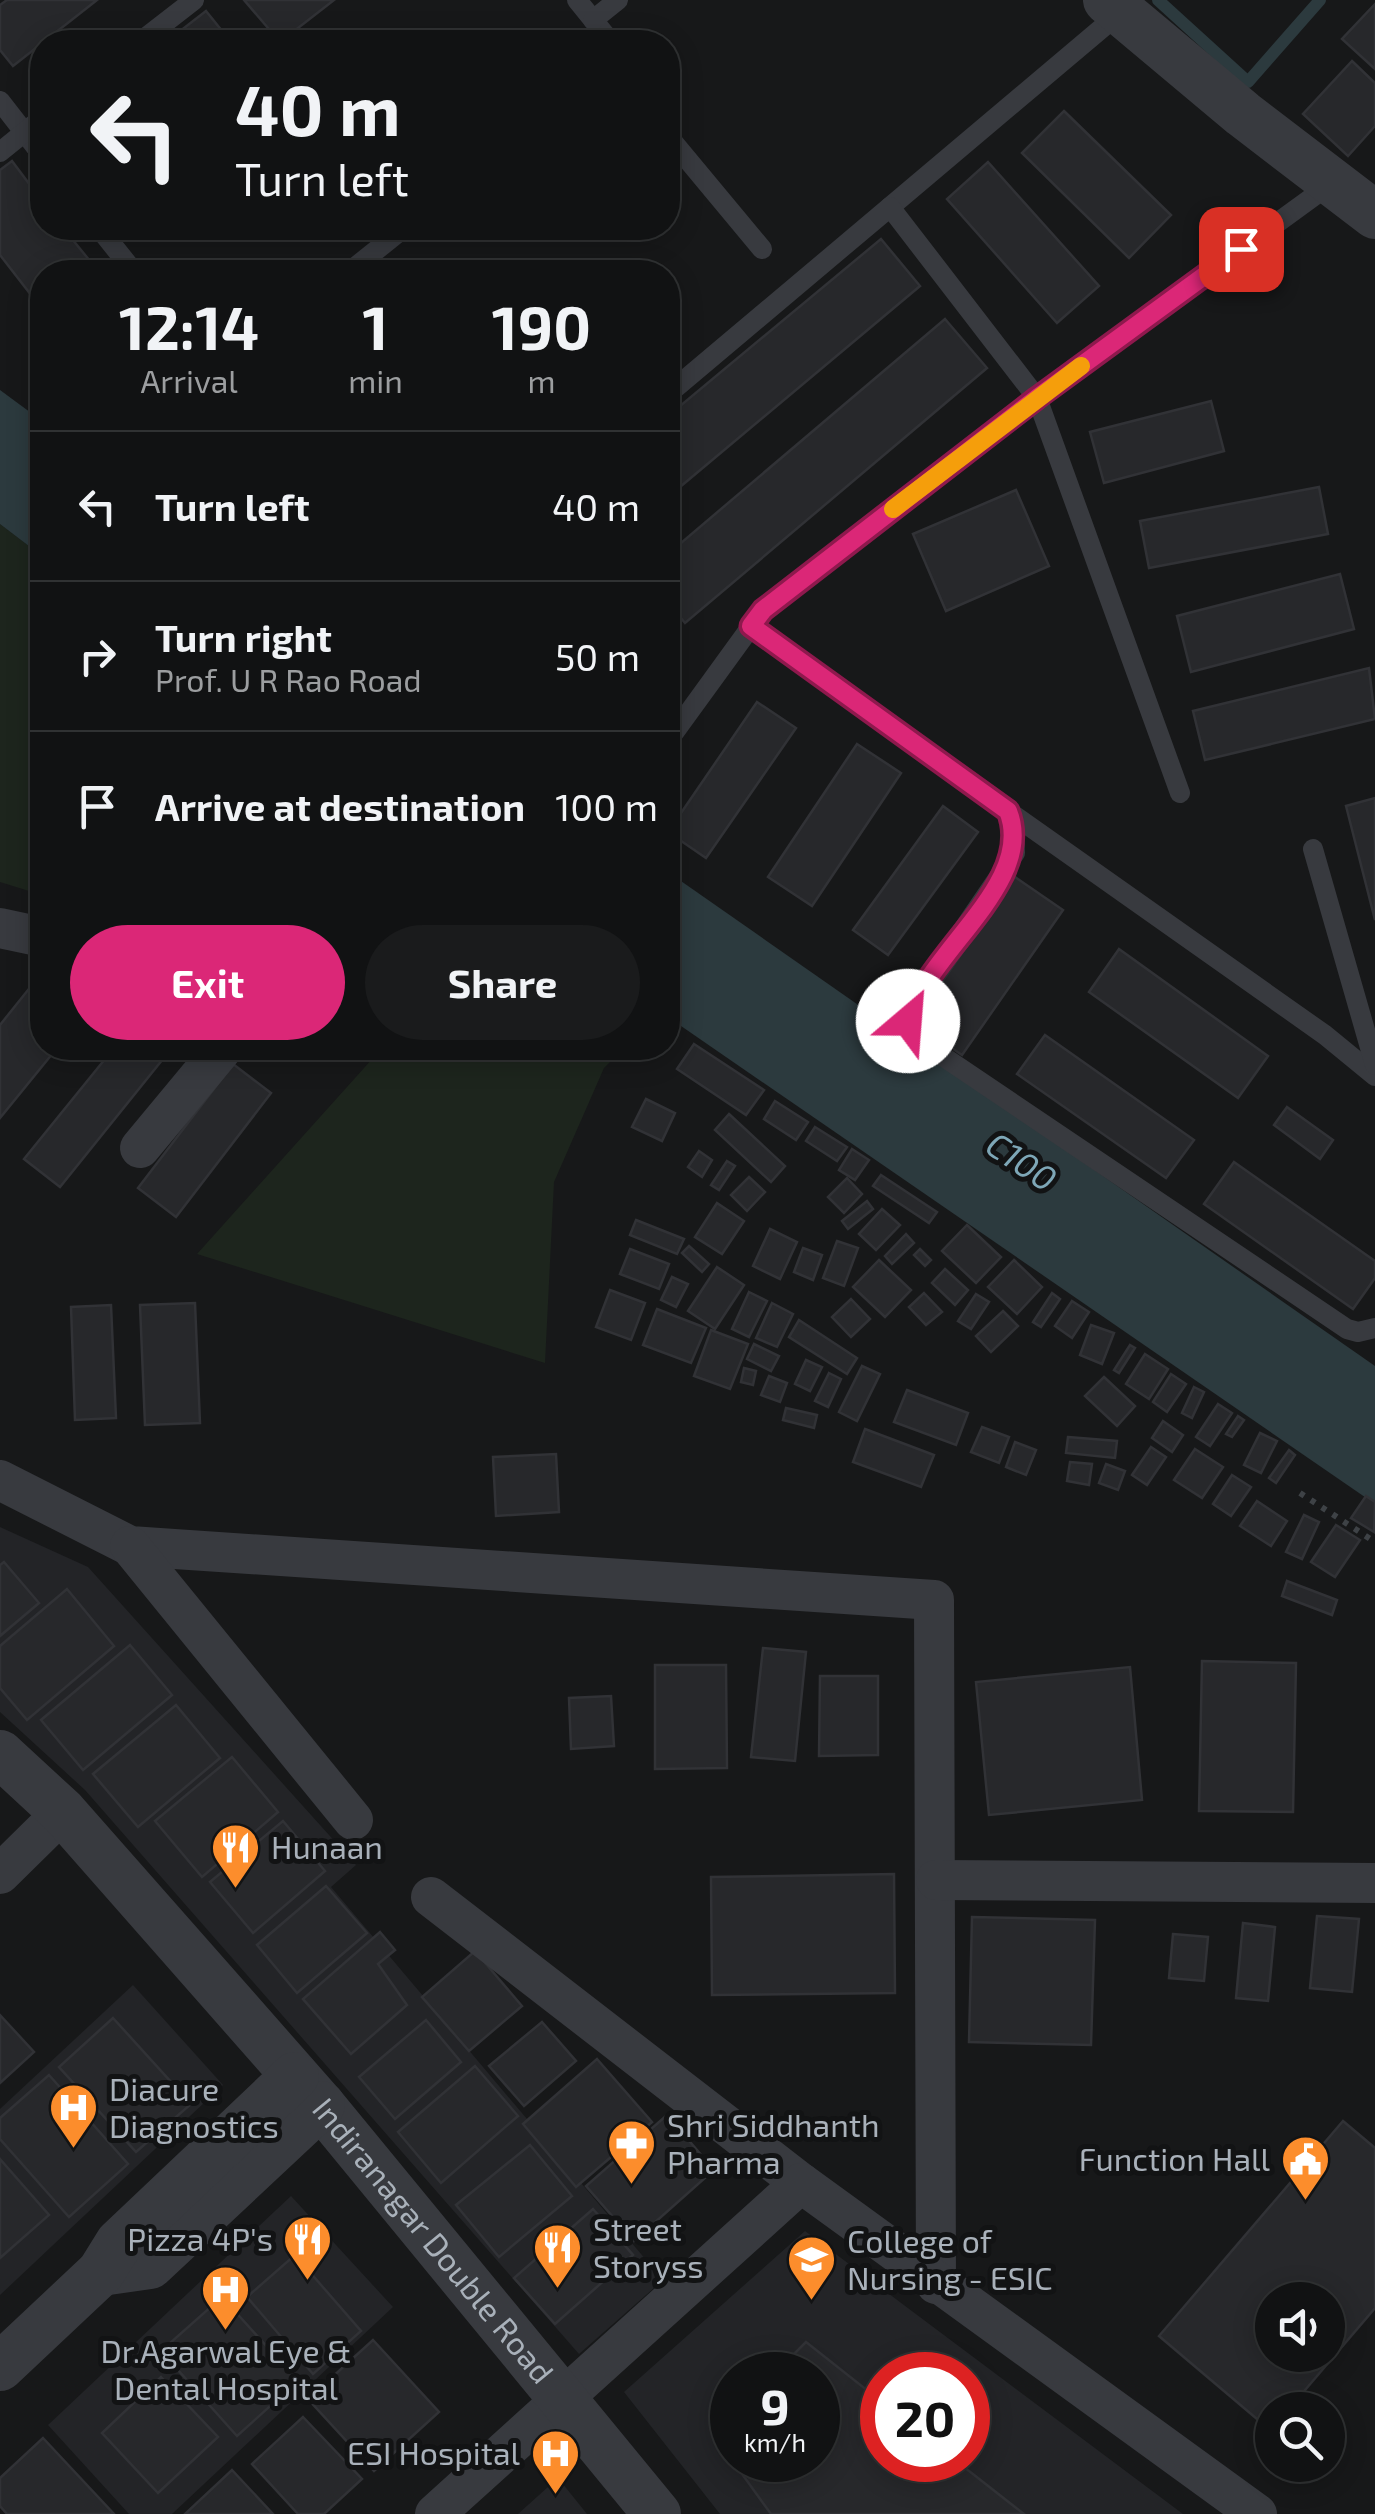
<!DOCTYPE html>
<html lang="en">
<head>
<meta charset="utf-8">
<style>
	body { margin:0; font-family:"Exo 2",sans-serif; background:#1a1b1c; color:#f1f3f6; height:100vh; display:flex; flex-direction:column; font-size:38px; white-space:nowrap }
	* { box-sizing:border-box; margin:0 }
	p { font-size:32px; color:#9c9ea0 }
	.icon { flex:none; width:55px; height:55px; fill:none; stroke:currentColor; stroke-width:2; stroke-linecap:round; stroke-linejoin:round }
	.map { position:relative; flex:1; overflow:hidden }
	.side { position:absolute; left:30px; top:260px; width:650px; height:800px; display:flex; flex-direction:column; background:#111213; border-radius:40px; box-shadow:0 5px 25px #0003,0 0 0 2px #303233 }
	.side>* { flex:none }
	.top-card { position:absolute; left:30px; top:30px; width:650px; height:210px; border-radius:40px; box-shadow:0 5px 25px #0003,0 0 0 2px #303233; background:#111213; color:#f1f3f6; overflow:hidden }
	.tools { position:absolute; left:1255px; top:2282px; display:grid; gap:20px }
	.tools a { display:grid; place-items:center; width:90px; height:90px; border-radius:50%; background:#111213; box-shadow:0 5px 25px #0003,0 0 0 2px #303233; font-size:50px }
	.speed { position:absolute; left:710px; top:2352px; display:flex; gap:20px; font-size:50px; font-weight:700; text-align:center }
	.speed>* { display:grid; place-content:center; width:130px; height:130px; border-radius:50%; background:#111213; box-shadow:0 5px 25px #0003,0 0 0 2px #303233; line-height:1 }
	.speed small { font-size:25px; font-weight:400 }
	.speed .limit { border:15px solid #d22; background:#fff; color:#111 }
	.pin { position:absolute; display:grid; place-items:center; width:85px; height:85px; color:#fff; margin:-42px; border-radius:20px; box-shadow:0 5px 15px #0006 }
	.me { position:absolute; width:110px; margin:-55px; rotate:27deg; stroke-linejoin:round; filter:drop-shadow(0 0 8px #0008) }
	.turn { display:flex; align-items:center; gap:35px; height:210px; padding:0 40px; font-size:45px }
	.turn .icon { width:130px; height:130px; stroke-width:2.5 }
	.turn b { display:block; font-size:70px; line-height:85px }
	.eta { display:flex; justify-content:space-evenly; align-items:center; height:170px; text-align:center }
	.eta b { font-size:60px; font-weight:700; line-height:70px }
	.button { display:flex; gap:20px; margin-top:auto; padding:20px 40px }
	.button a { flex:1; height:115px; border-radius:60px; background:#db2777; color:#fff; font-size:40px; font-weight:700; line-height:115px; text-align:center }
	.button a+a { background:#1a1b1c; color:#f1f3f6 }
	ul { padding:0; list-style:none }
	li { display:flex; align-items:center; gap:30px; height:150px; padding:0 40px; border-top:2px solid #303233 }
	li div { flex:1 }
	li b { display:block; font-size:38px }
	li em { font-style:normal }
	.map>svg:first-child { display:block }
	.built { fill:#232427; fill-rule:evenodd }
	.green { fill:#1d251d }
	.water { fill:#2c3a3e }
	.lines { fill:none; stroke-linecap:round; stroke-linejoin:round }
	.stream { stroke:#2c3a3e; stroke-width:12 }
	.building { fill:#27282b; stroke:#313236; stroke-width:2.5; fill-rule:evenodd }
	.path { stroke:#3e4246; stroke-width:6; stroke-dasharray:5 8; stroke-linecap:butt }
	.service { stroke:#383a3f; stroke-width:20 }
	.minor { stroke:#383a3f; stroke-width:40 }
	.tertiary { stroke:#383a3f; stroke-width:48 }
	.route-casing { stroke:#8e194d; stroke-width:25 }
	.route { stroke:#db2777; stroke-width:18 }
	.slow { stroke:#f59e0b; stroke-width:18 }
	.labels { text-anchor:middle; stroke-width:10; stroke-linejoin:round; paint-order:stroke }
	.poi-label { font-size:32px; fill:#a9b1ba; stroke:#121314; text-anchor:start }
	.street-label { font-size:32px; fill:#a9b1ba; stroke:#121314 }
	.water-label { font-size:35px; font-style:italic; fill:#7ea7b7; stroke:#121314 }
</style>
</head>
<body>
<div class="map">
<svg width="1375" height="2514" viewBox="0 0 1375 2514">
	<rect width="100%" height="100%" fill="#171819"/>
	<!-- built -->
	<g class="built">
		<path d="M0,1527l88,40 268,298 -25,22 332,393 -84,74 -494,-564 -85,-78z"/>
		<path d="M133,1985l90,100 -223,210v-186z"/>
		<path d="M291,2196l102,111 -221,207h-43l-81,-89z"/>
		<path d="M805,2231l378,283h-463l-96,-122zM732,2375h86v85h-86zM882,2375h86v85h-86z"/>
		<path d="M558,2478l29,36h-69z"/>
	</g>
	<!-- green -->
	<g class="green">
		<path d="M0,524l42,32v339l-42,-13z"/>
		<path d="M382,1048h242l-20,20 -50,114 -9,181 -348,-109z"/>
	</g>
	<!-- water -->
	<g class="water">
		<path d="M0,390l42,31v135l-42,-32z"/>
		<path d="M668,872l707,494v138l-707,-487z"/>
	</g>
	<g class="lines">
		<!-- stream -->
		<path class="stream" d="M1158,0l90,82 72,-82"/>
	</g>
	<!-- building -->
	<g class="building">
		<path d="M7,0h90l-84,66 -13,-16v-45z"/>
		<path d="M244,0h90l-54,42z"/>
		<path d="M1375,4v65l-33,-30z"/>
		<path d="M206,11l25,31h-65z"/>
		<path d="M1352,61l23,22v43l-27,30 -45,-42z"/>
		<path d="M1064,111l107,104 -42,43 -107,-105z"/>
		<path d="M12,161l30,40v27h21l36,44h-57v37l-42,-54v-85z"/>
		<path d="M988,162l111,124 -42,37 -110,-124z"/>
		<path d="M881,239l39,47 -252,211v-81z"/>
		<path d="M945,319l42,49 -302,255 -17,-21v-48z"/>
		<path d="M1211,401l13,50 -120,32 -14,-51z"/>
		<path d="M1319,487l9,47 -179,34 -9,-47z"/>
		<path d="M1016,490l33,76 -103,45 -33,-77z"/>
		<path d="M1340,574l14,55 -163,43 -14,-56z"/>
		<path d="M668,652l12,17 -12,10z"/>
		<path d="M1369,668l6,51 -170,41 -12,-49z"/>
		<path d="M757,702l39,26 -90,130 -38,-26z"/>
		<path d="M857,744l44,29 -89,133 -44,-29z"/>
		<path d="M1375,798v122l-29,-114z"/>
		<path d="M943,806l35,26 -90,123 -35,-25z"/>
		<path d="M1015,877l48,33 -101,145 -48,-33z"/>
		<path d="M1119,949l149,107 -30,42 -149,-106z"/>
		<path d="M32,985l10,9v54h15l-57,70v-93z"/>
		<path d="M1045,1035l149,105 -28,38 -149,-104z"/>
		<path d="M694,1044l70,46 -18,25 -69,-46z"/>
		<path d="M114,1048l57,1 -111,138 -36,-28z"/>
		<path d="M233,1064l38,29 -95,124 -38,-29z"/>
		<path d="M646,1099l29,14 -13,28 -30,-14z"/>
		<path d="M775,1101l33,21 -12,18 -32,-21z"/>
		<path d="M1287,1107l46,33 -13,19 -46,-34z"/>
		<path d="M729,1114l56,52 -14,16 -56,-52z"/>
		<path d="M815,1127l32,20 -10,14 -31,-20z"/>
		<path d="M852,1149l17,11 -14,20 -16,-10z"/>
		<path d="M699,1151l13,9 -10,17 -14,-10z"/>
		<path d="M727,1161l8,5 -16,24 -8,-5z"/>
		<path d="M1234,1162l141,99v17l-22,31 -149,-105z"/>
		<path d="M881,1175l56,37 -8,11 -56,-37z"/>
		<path d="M749,1177l16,15 -18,19 -16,-16z"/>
		<path d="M847,1178l15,16 -18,19 -16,-16z"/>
		<path d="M867,1201l6,8 -25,20 -6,-8z"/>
		<path d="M717,1203l27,18 -22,33 -27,-17z"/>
		<path d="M882,1209l18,16 -24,25 -17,-16z"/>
		<path d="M636,1220l48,19 -7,15 -47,-19z"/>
		<path d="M967,1225l34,32 -25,26 -34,-32z"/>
		<path d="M770,1229l27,13 -17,37 -27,-13z"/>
		<path d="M906,1234l8,9 -22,21 -7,-8z"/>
		<path d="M837,1241l21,7 -14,38 -21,-8z"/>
		<path d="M689,1246l20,18 -7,8 -20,-19z"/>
		<path d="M803,1248l19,7 -9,25 -19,-8z"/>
		<path d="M630,1249l39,15 -10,25 -39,-15z"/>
		<path d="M920,1249l11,11 -6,6 -11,-11z"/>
		<path d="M879,1260l32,30 -26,27 -32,-30z"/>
		<path d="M1014,1260l28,27 -25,27 -29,-27z"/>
		<path d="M717,1267l27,18 -29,44 -27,-18z"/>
		<path d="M945,1269l23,21 -13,15 -23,-22z"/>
		<path d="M672,1277l16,7 -12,23 -15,-7z"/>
		<path d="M610,1290l35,13 -14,37 -35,-13z"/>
		<path d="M749,1292l18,9 -18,36 -17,-8z"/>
		<path d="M924,1293l18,19 -16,13 -17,-18z"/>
		<path d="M1052,1293l8,6 -19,28 -8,-5z"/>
		<path d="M976,1294l13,8 -18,27 -13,-8z"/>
		<path d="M851,1299l19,20 -19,18 -19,-20z"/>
		<path d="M1072,1301l17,11 -17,26 -17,-12z"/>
		<path d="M195,1303l5,120 -55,2 -5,-120z"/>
		<path d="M772,1303l21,11 -16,33 -21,-9z"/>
		<path d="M111,1305l5,113 -41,2 -4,-113z"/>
		<path d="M657,1309l49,19 -15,35 -48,-18z"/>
		<path d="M1003,1311l15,15 -27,26 -15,-16z"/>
		<path d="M799,1320l58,38 -10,16 -58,-37z"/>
		<path d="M1091,1325l23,8 -12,31 -22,-9z"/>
		<path d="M711,1330l37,14 -18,45 -36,-13z"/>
		<path d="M754,1344l25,12 -8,15 -24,-12z"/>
		<path d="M1130,1345l5,3 -16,25 -5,-3z"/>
		<path d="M1145,1354l23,15 -19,30 -23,-15z"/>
		<path d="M806,1360l16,7 -12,24 -15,-7z"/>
		<path d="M862,1366l18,8 -23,47 -18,-9z"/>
		<path d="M744,1368l12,3 -3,14 -12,-3z"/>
		<path d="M829,1373l12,6 -13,28 -13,-6z"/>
		<path d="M1171,1374l15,10 -19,28 -14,-10z"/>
		<path d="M769,1376l18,7 -7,19 -19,-7z"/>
		<path d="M1104,1377l31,29 -18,20 -32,-30z"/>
		<path d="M1194,1387l10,5 -12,26 -10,-5z"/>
		<path d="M907,1390l61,23 -12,32 -62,-23z"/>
		<path d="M1218,1404l14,9 -22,33 -14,-9z"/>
		<path d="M786,1408l31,7 -3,13 -31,-8z"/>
		<path d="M1238,1416l6,4 -12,17 -6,-3z"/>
		<path d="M1163,1421l20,14 -11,17 -20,-14z"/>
		<path d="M982,1427l27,10 -10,26 -28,-11z"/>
		<path d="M865,1429l69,26 -13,32 -68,-25z"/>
		<path d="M1260,1433l17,8 -16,32 -17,-8z"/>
		<path d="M1068,1437l49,4 -2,17 -49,-5z"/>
		<path d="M1015,1442l21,8 -10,25 -20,-8z"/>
		<path d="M1151,1447l15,10 -19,28 -15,-10z"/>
		<path d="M1195,1449l28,18 -21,31 -28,-18z"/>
		<path d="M1289,1450l6,5 -19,28 -7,-5z"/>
		<path d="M556,1454l3,58 -63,4 -3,-59z"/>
		<path d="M1070,1462l22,2 -3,21 -22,-4z"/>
		<path d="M1106,1464l19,7 -7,19 -19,-7z"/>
		<path d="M1232,1475l19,12 -20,29 -18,-12z"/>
		<path d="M1366,1496l9,6 -1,30 -23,-14z"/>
		<path d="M1257,1501l30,20 -16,25 -31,-20z"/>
		<path d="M1304,1515l15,7 -17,37 -16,-7z"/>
		<path d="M1336,1525l24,15 -25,37 -24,-15z"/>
		<path d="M4,1562l35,41 -39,33v-71z"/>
		<path d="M1287,1581l50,19 -5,15 -50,-19z"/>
		<path d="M67,1589l47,57 -87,74 -27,-32v-42z"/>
		<path d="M130,1645l42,50 -89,75 -42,-50z"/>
		<path d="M763,1648l43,4 -11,109 -44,-4z"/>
		<path d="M1202,1661l94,2 -3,149 -94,-1z"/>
		<path d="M655,1665h71l1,103 -72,1z"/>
		<path d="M1130,1667l12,133 -153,15 -13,-133z"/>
		<path d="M820,1676h58v79l-59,1z"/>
		<path d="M611,1696l3,50 -43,3 -2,-51z"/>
		<path d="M176,1705l44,53 -82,69 -45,-53z"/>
		<path d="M232,1757l46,55 -76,65 -47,-56z"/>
		<path d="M283,1821l42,50 -72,62 -43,-51z"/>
		<path d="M894,1874l1,119 -183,2 -1,-118z"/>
		<path d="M326,1886l41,47 -70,60 -40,-48z"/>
		<path d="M1317,1916l42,3 -7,73 -42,-4z"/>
		<path d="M972,1917l123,3 -4,125 -122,-3z"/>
		<path d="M1243,1923l32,4 -7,74 -32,-3z"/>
		<path d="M380,1932l15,18 -17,14 29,41 -56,49 -48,-55z"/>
		<path d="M1173,1934l35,3 -4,44 -35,-3z"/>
		<path d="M475,1951l47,55 -53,45 -47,-54z"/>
		<path d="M0,2015l34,37 -34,31z"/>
		<path d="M113,2018l78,86 -55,48 -77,-85z"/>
		<path d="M426,2020l35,42 -66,57 -36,-42z"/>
		<path d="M542,2022l34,39 -52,45 -35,-40z"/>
		<path d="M597,2059l55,63 -76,65 -53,-63z"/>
		<path d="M475,2066l43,50 -77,67 -43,-51z"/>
		<path d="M49,2075l79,89 -59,53 -69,-78v-21z"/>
		<path d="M667,2115l47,55 -80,71 -48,-55z"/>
		<path d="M1343,2121l32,27v160l-87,102h-16l-2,20 -111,-94zM1272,2300h56v55h-56z"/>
		<path d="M530,2145l42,51 -73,61 -43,-52z"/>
		<path d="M0,2159l49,56 -49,43z"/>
		<path d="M593,2209l40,46 -78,69 -41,-46z"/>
		<path d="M295,2255l66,76 -48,43 -66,-77z"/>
		<path d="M222,2297l76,84 -61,55 -76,-85z"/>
		<path d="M373,2340l66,72 -65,59 -66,-72z"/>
		<path d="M806,2342l76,60v58h73l69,54h-253l-57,-79 18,-19v44h86v-85h-45z"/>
		<path d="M161,2377l57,60 -60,56 -56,-60z"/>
		<path d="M303,2417l59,62 -38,35h-26l-46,-50z"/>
		<path d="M43,2438l71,76h-107l-7,-8v-28z"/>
		<path d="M232,2470l41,44h-88z"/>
	</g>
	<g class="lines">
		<!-- path -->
		<path class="path" d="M1300,1493l75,49"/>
		<!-- service -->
		<g class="service">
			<path d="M577,0l34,42"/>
			<path d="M593,20l25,-20"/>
			<path d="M140,42l54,-42"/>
			<path d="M0,101l42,54"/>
			<path d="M668,136l94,113"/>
			<path d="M0,152l42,-34"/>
			<path d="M890,207l231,-195"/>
			<path d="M99,228l35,44"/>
			<path d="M349,272l55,-44"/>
			<path d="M668,394l222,-187 147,191 143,395"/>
			<path d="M751,626l257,185 6,15 1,27 -104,153 -3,15 21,26 418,282 11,3 17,-4"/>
			<path d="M668,741l95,-131 274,-212 295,-215"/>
			<path d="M1008,811l317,224 50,41"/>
			<path d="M1313,849l62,216"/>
		</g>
		<!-- minor -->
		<g class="minor">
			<path d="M0,928l42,9"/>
			<path d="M140,1148l83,-100"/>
			<path d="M0,1480l130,66 804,54 2,684"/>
			<path d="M130,1546l223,274"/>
			<path d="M0,1874l63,-62"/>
			<path d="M936,1880l439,3"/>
			<path d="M431,1897l370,286"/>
			<path d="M435,2514l366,-331 456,331"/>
		</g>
		<!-- tertiary -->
		<g class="tertiary">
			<path d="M1107,0l136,114 132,101"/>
			<path id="s1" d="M0,1754l63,58 258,293 336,409"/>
			<path d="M101,2272l49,-7 171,-160"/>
			<path d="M0,2367l101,-95 18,-29 176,-167"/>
		</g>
	</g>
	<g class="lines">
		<defs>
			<path id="route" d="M908,1021c18,-69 129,-138 100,-210l-257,-185 12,-16 274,-212 204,-149"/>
		</defs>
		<!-- route casing -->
		<use href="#route" class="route-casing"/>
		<!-- route -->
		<use href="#route" class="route"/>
		<!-- slow -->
		<path class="slow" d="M893,509l188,-143"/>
	</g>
	<!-- icons -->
	<defs>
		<symbol id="restaurant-pin" viewBox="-11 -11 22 30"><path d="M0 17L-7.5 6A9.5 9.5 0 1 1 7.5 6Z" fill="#fc8d2c" stroke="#121314"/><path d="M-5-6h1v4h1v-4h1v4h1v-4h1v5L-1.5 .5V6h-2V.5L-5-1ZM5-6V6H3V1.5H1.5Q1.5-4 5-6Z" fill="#fff"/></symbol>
		<symbol id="hospital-pin" viewBox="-11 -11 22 30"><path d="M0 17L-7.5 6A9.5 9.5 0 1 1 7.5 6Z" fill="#fc8d2c" stroke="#121314"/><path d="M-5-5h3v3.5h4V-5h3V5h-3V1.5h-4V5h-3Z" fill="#fff"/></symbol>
		<symbol id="pharmacy-pin" viewBox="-11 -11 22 30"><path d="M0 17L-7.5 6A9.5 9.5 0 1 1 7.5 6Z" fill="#fc8d2c" stroke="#121314"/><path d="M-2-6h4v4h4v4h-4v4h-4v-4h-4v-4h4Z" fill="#fff"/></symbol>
		<symbol id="civic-pin" viewBox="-11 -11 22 30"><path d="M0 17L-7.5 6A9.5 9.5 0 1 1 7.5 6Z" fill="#fc8d2c" stroke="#121314"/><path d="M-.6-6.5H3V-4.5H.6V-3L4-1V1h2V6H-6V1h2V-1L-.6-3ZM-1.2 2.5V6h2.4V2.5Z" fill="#fff"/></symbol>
		<symbol id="university-pin" viewBox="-11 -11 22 30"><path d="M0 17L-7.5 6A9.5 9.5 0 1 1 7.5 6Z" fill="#fc8d2c" stroke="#121314"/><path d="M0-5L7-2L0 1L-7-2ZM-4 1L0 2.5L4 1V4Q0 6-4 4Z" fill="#fff"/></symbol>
	</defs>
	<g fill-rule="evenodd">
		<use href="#restaurant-pin" x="208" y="1820" width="55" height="75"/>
		<use href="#hospital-pin" x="46" y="2080" width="55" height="75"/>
		<use href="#pharmacy-pin" x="604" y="2116" width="55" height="75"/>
		<use href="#civic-pin" x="1278" y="2132" width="55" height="75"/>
		<use href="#restaurant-pin" x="280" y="2212" width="55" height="75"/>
		<use href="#restaurant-pin" x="530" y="2220" width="55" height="75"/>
		<use href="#university-pin" x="784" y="2232" width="55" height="75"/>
		<use href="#hospital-pin" x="198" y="2262" width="55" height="75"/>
		<use href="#hospital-pin" x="528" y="2426" width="55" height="75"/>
	</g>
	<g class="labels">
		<!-- poi labels -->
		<g class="poi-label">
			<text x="271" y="1859">Hunaan</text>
			<text x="109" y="2101">Diacure<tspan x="109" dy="37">Diagnostics</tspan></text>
			<text x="667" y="2137">Shri Siddhanth<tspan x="667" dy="37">Pharma</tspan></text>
			<text x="1270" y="2171" text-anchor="end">Function Hall</text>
			<text x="593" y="2241">Street<tspan x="593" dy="37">Storyss</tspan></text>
			<text x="273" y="2251" text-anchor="end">Pizza 4P's</text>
			<text x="847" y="2253">College of<tspan x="847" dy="37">Nursing - ESIC</tspan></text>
			<text x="226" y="2363" text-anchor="middle">Dr.Agarwal Eye &amp;<tspan x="226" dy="37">Dental Hospital</tspan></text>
			<text x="520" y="2465" text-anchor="end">ESI Hospital</text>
		</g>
		<!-- street labels -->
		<g class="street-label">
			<text dy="11" stroke="none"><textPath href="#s1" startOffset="652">Indiranagar Double Road</textPath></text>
		</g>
		<!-- water labels -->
		<g class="water-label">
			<text transform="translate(1021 1162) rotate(34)" y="12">C100</text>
		</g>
	</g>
</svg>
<div class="tools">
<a><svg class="icon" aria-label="sound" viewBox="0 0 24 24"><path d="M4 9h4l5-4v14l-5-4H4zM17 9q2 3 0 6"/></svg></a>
<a><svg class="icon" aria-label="search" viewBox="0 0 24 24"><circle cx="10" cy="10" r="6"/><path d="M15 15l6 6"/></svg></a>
</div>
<div class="speed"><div>9<small>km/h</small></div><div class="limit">20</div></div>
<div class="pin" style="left:1241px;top:249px;background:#d93025"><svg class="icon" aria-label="arrive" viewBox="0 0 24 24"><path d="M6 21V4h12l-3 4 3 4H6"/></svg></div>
<svg class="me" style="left:908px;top:1021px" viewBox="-20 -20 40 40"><circle r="19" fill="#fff"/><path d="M0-13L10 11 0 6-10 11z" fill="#db2777"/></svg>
<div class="top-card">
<div class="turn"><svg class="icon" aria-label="left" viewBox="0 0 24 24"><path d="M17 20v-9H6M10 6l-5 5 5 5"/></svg><div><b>40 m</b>Turn left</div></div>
</div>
<section class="side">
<div class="eta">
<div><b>12:14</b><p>Arrival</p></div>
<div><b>1</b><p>min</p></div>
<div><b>190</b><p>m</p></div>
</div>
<ul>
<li><svg class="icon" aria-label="left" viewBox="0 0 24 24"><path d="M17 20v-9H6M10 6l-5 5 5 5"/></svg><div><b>Turn left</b></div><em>40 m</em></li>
<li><svg class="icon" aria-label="right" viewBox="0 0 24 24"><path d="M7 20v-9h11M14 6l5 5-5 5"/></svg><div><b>Turn right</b><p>Prof. U R Rao Road</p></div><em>50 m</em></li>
<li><svg class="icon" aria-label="arrive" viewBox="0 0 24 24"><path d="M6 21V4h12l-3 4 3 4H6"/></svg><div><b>Arrive at destination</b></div><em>100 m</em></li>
</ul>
<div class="button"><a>Exit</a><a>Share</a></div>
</section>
</div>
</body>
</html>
